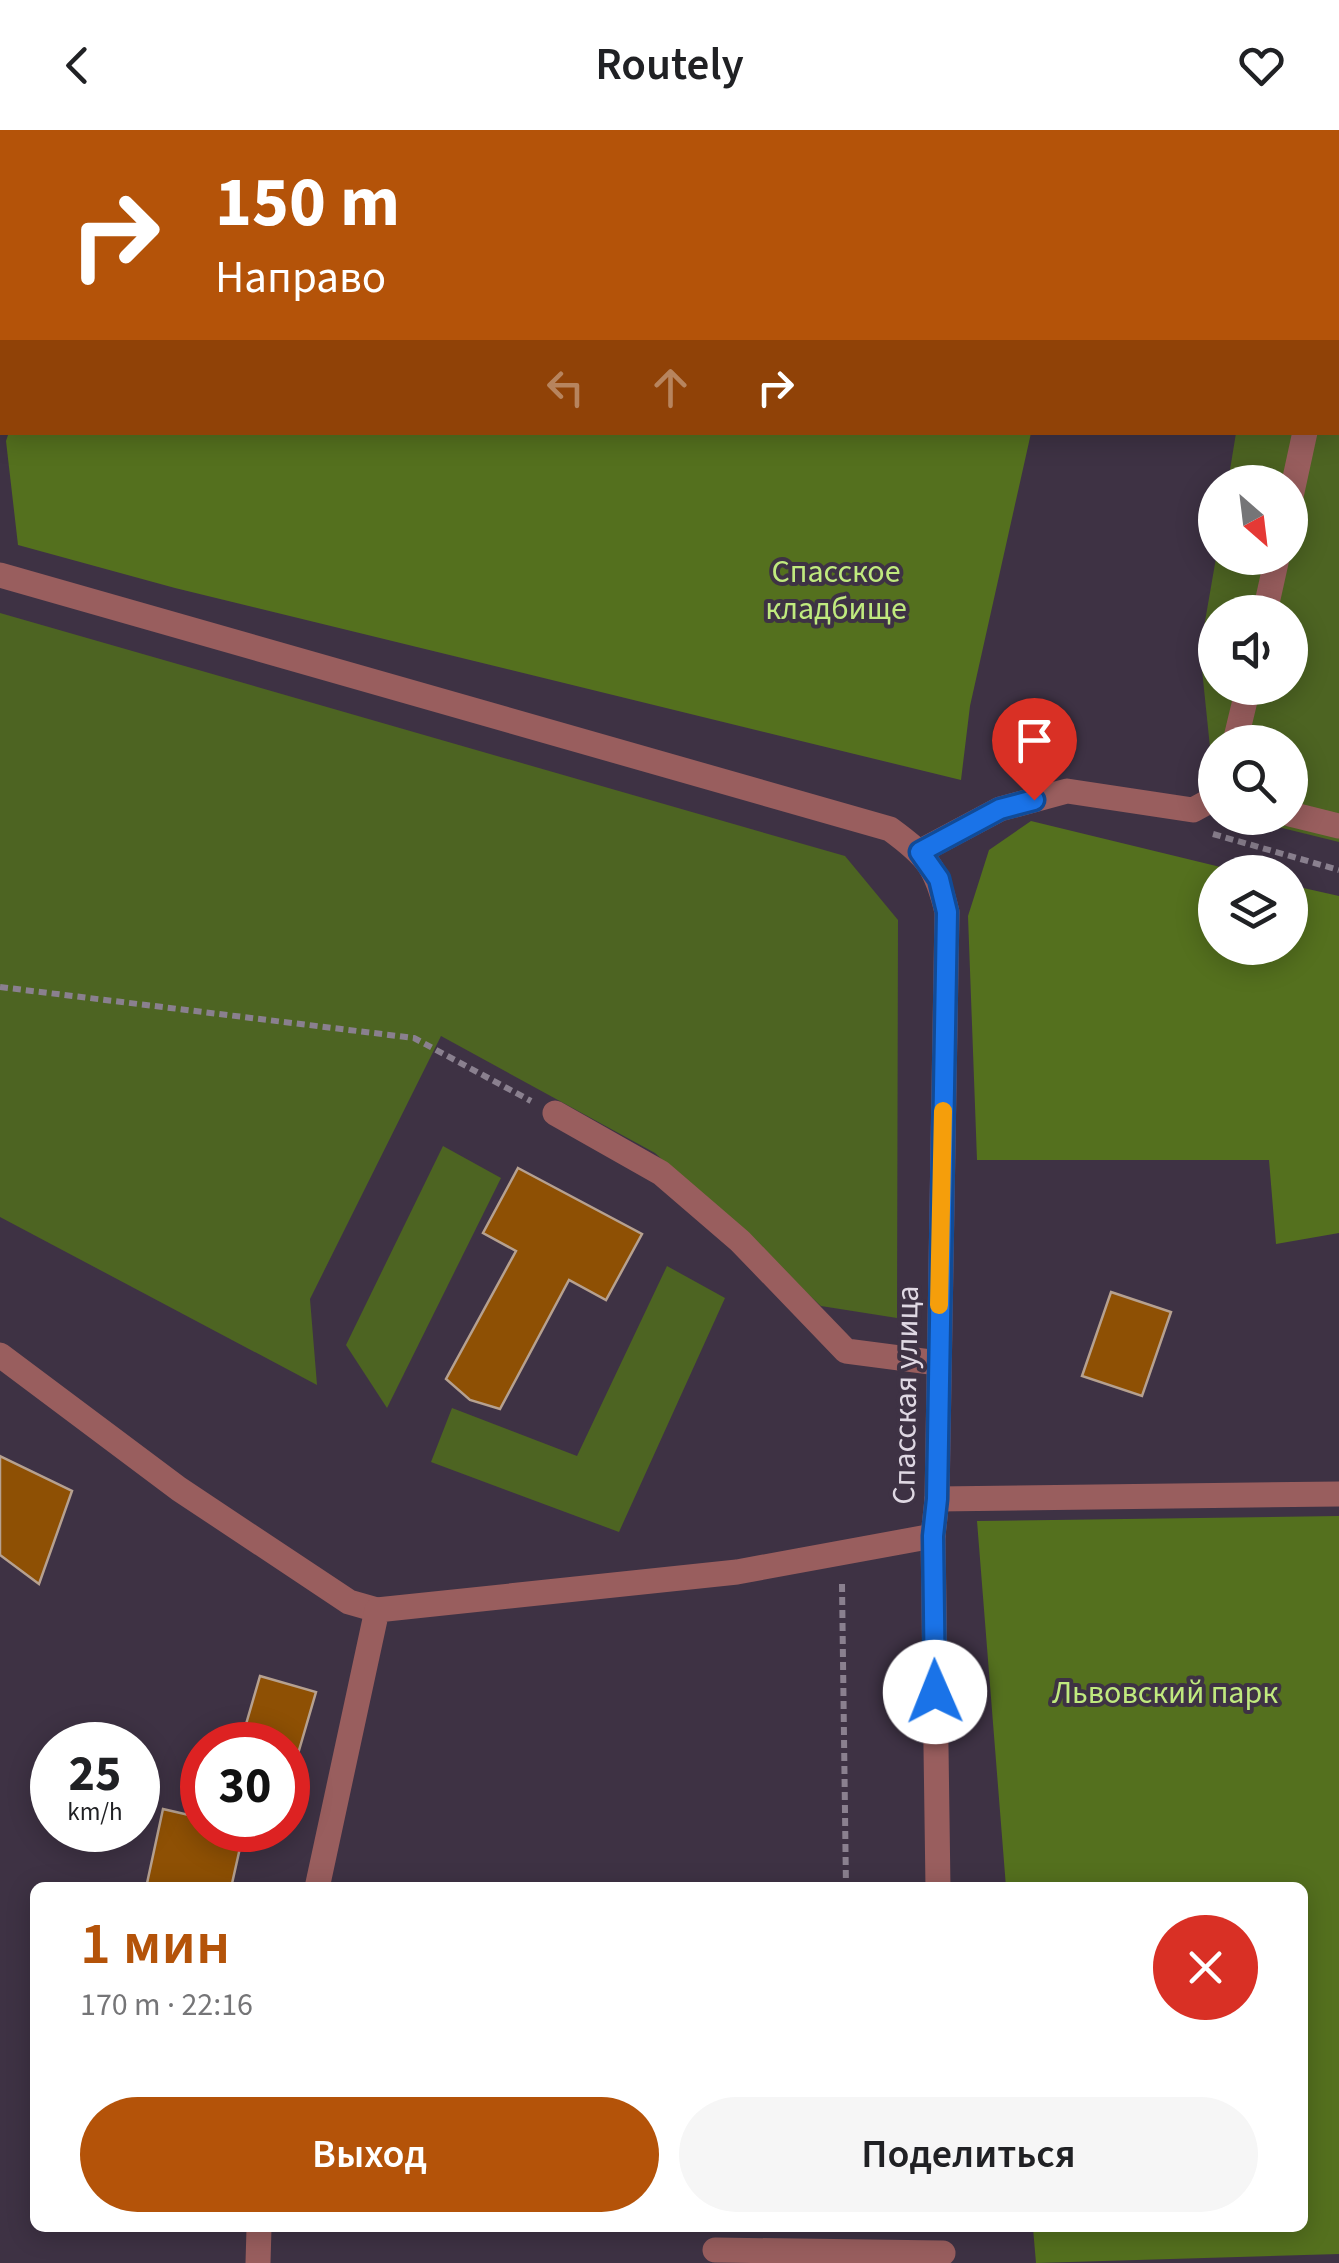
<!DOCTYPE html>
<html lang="ru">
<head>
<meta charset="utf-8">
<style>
	body { margin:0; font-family:"Source Sans 3",sans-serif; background:#f6f6f6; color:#202124; height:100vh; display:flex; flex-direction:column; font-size:38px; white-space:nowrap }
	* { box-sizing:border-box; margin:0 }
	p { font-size:32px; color:#757577 }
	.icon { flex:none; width:55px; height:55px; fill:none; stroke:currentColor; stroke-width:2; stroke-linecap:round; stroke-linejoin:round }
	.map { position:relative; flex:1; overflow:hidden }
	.drawer { position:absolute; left:30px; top:1752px; width:1278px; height:350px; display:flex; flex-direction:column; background:#fff; border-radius:15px; box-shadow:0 5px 25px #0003 }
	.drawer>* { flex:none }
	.guide { position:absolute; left:0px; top:0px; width:1340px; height:305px; box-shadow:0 5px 25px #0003; background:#b45309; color:#fff; overflow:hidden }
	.needle { width:65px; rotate:152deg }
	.tools { position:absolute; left:1198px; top:335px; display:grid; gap:20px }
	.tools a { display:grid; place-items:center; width:110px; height:110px; border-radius:50%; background:#fff; box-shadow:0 5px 25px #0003; font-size:50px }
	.speed { position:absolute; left:30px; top:1592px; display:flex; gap:20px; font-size:50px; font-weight:700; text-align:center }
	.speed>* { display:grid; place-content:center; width:130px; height:130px; border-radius:50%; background:#fff; box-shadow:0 5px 25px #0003; line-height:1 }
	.speed small { font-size:25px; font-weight:400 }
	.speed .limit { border:15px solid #d22; background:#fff; color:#111 }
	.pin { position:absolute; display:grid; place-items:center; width:85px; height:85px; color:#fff; margin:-102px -42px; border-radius:50% 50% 50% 0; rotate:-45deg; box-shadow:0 0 10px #0007 }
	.pin .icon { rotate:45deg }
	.me { position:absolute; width:110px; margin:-55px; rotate:359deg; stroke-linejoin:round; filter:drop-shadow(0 0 8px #0008) }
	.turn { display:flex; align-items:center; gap:35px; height:210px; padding:0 50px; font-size:45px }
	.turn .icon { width:130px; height:130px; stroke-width:2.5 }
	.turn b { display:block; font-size:70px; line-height:85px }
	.lanes { display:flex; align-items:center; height:95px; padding:0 50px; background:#0003; justify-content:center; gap:50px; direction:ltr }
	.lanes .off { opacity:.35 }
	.round { display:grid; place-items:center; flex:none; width:105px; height:105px; border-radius:52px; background:#f6f6f6 }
	.overview { display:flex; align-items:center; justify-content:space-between; height:170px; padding:0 50px }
	h1 { font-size:60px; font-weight:600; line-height:75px; color:#b45309 }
	.button { display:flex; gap:20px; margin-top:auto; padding:20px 50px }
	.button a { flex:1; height:115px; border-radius:60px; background:#b45309; color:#fff; font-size:40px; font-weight:600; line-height:115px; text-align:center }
	.button a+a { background:#f6f6f6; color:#202124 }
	header { display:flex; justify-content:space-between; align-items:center; height:130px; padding:0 50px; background:#fff; font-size:45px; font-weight:600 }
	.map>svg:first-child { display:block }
	.green { fill:#4d6422; fill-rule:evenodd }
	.forest { fill:#54701e }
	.building { fill:#8e5004; stroke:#b6a190; stroke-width:2.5 }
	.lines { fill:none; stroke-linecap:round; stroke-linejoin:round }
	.path { stroke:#8a808f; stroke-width:6; stroke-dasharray:8 5; stroke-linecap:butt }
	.minor { stroke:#995e5e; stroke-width:25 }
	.route-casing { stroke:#114b97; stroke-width:25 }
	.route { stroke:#1a73e8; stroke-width:18 }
	.slow { stroke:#f59e0b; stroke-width:18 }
	.labels { text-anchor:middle; stroke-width:8; stroke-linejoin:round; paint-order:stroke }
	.park-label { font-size:32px; fill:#c0ea7e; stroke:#3e3244 }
	.street-label { font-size:32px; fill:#dfd8e3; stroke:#3e3244 }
</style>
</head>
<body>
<header><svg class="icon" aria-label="back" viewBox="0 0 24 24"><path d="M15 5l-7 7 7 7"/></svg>Routely<svg class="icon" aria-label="heart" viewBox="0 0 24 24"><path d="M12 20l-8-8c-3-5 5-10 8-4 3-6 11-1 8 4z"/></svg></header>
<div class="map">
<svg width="1339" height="2133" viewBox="0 0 1339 2133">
	<rect width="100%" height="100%" fill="#3e3244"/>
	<!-- green -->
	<g class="green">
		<path d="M1276,0h63v712l-97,-24h48v-76h-75v54l-15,-146 16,-92h74v-76h-62l8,-49 102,-1v-300h-62zM1215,482h75v76h-75z"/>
		<path d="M0,483l845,243 53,64 -1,398 -76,-12 -166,-153 -214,-117 -131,263 7,86 -317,-168z"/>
		<path d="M443,1016l58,32 -114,230 -41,-63z"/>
		<path d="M667,1136l58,32 -106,234 -188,-70 21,-54 125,48z"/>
	</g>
	<!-- forest -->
	<g class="forest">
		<path d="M90,0h519l4,2h-524z"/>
		<path d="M9,302h1022v1l-61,273 -9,74 -786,-192 -157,-43 -12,-104z"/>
		<path d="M1031,691l210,51h-26v76h75v-63l49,11v337l-63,11 -7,-84h-292l-9,-244 21,-66z"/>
		<path d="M1339,1386v738l-303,9 -3,-35h269v-340l-296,-1 -29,-366z"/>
	</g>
	<!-- building -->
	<g class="building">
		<path d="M518,1038l124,66 -36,66 -37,-20 -69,129 -30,-9 -24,-21 70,-128 -33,-18z"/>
		<path d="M1111,1162l60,20 -29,84 -60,-20z"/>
		<path d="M0,1326l72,35 -33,93 -39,-29z"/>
		<path d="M260,1546l56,16 -21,72 -7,-2v-17h-48z"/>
		<path d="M163,1679l39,9v12h42l-13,58h-85z"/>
	</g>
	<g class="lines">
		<!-- path -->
		<g class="path">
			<path d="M1213,704l126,36"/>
			<path d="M0,857l414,51 117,63"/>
			<path d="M842,1454l4,304"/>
		</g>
		<!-- minor -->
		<g class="minor">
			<path d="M25,2v-2"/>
			<path d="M0,73l2,-7"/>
			<path d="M1338,171l1,-5"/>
			<path d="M1338,217h1"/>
			<path d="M1290,371l15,-69"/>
			<path d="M0,445l890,254c38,28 46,38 57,83l-10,587 -4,37 5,352"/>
			<path d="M1265,482l12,-54"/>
			<path d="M1235,612l13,-54"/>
			<path d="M1290,684l49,12"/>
			<path d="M921,721l79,-42 67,-18 126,19 22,-12"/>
			<path d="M555,983l106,60 79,68 106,110 92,12"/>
			<path d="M0,1225l179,134 170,113 28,8"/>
			<path d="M937,1369l402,-5"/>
			<path d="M317,1758l60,-278 360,-38 196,-36"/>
			<path d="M715,2120l228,3"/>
			<path d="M258,2133l1,-35"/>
		</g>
	</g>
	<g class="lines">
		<defs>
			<path id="route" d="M935,1562l-2,-156 4,-37 10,-587 -8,-33 -19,-27 80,-43 34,-9"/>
		</defs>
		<!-- route casing -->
		<use href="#route" class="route-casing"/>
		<!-- route -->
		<use href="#route" class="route"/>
		<!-- slow -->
		<path class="slow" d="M939,1175l4,-194"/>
	</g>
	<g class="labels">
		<!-- park labels -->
		<g class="park-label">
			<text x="836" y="452">Спасское<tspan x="836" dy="37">кладбище</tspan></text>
			<text x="1165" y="1573">Львовский парк</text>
		</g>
		<!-- street labels -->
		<g class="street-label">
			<text transform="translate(905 1265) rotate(-89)" y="11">Спасская улица</text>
		</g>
	</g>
</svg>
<div class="tools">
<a><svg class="needle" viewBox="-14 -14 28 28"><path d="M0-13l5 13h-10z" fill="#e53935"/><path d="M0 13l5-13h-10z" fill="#757577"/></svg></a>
<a><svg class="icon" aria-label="sound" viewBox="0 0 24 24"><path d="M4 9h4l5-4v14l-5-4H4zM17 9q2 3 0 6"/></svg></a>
<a><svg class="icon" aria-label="search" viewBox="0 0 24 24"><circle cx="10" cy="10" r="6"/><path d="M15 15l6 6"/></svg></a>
<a><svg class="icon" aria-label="layers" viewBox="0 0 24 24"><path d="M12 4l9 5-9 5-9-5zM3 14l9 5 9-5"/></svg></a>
</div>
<div class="speed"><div>25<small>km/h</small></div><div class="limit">30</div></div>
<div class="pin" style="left:1034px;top:670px;background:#d93025"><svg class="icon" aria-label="arrive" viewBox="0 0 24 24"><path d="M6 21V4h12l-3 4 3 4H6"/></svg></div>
<svg class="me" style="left:935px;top:1562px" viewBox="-20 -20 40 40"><circle r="19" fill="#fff"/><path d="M0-13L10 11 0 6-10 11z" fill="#1a73e8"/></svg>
<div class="guide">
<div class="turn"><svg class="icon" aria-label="right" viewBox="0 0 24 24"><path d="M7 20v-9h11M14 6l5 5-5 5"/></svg><div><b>150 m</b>Направо</div></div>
<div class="lanes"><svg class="icon off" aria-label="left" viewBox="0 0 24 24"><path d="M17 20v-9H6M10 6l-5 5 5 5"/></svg><svg class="icon off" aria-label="ahead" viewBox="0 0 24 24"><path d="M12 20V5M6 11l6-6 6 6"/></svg><svg class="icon" aria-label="right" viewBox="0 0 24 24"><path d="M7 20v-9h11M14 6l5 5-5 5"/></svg></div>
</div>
<section class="drawer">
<div class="overview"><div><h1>1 мин</h1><p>170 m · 22:16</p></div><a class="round" style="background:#d93025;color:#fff"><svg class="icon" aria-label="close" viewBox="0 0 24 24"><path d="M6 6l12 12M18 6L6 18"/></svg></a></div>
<div class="button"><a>Выход</a><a>Поделиться</a></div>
</section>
</div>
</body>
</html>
